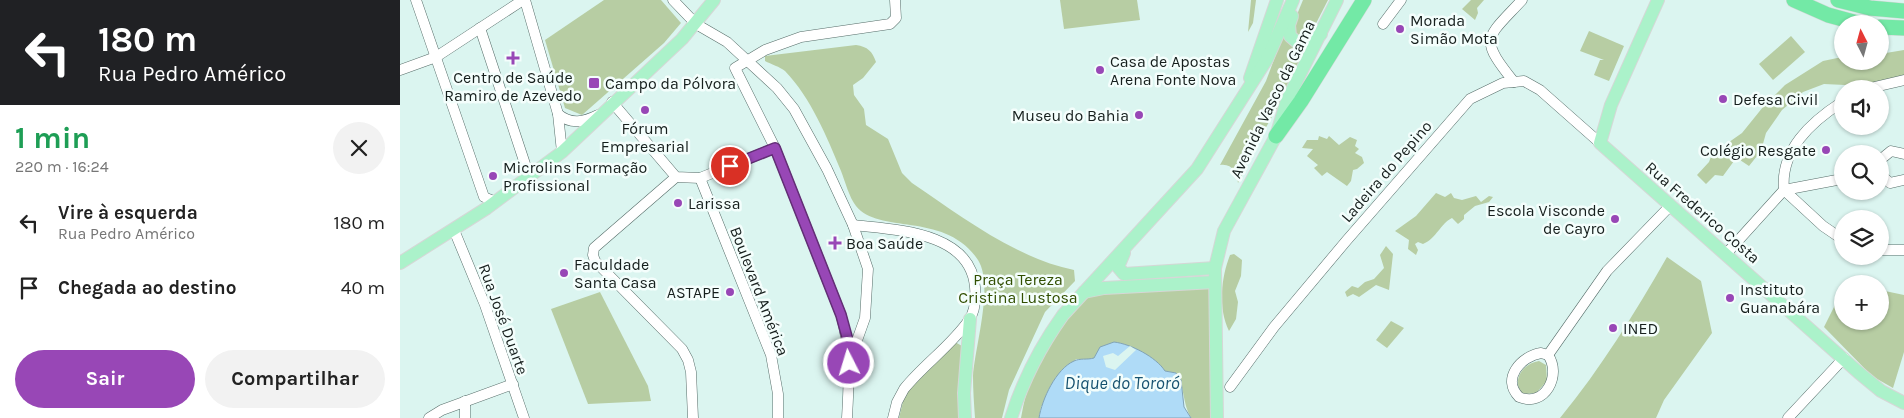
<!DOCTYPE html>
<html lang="pt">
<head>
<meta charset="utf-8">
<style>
	body { margin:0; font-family:Karla,sans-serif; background:#f2f2f2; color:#222; height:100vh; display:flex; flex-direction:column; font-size:19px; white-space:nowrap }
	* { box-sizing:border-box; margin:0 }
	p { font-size:16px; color:#767676 }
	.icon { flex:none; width:28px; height:28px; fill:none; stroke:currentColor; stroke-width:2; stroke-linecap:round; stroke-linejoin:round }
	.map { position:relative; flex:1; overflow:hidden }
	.sheet { display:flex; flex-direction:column; background:#fff; width:400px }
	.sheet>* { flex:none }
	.top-card { background:#202124; color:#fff; overflow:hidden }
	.needle { width:32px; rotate:354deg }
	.tools { position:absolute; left:1434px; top:15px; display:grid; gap:10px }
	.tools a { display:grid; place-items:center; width:55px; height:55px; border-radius:50%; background:#fff; box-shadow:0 1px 4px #0004; font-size:25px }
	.pin { position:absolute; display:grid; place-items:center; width:42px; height:42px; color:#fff; margin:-21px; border:2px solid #fff; border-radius:50%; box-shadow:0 1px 5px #0007 }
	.me { position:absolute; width:55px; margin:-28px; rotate:355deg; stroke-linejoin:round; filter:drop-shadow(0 0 4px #0008) }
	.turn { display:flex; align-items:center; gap:18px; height:105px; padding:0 15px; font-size:22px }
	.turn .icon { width:65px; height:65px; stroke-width:2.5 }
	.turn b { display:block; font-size:35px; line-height:42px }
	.round { display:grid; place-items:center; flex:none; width:52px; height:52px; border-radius:26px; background:#f2f2f2 }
	.headline { display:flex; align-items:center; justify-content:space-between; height:85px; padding:0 15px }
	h1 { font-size:30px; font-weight:700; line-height:38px; color:#1e9e55 }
	.action { display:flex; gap:10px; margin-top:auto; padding:10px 15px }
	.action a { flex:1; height:58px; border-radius:30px; background:#9847b6; color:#fff; font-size:20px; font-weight:700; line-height:58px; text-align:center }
	.action a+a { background:#f2f2f2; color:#222 }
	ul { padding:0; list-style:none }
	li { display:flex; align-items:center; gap:15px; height:65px; padding:0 15px }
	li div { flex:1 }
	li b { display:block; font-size:19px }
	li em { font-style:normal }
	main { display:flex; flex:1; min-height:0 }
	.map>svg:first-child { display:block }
	.green { fill:#b7cda3 }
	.water { fill:#afdbf7; stroke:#81a3b6 }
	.pier { fill:#dbf5f0 }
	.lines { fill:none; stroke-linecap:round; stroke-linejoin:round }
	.minor-casing { stroke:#566d69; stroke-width:11 }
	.major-casing { stroke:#d5d7d6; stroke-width:14 }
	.highway-casing { stroke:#d5d7d6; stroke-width:16 }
	.minor { stroke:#fff; stroke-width:10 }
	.major { stroke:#abf2ca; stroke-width:12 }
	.highway { stroke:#73e9a6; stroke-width:15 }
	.route-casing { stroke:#632e76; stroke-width:12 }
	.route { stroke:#9847b6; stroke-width:9 }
	.poi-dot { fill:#9847b6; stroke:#f4fefc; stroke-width:2 }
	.labels { text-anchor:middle; stroke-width:5; stroke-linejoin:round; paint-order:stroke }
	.poi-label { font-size:16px; fill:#161f1d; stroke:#f4fefc; text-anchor:start }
	.street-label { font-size:16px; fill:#161f1d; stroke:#f4fefc }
	.park-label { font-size:16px; fill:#314e00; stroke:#f4fefc }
	.water-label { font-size:18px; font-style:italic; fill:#165270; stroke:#f4fefc }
</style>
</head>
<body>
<main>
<section class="sheet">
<div class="top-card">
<div class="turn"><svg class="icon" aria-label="left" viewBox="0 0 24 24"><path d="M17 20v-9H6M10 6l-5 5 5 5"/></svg><div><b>180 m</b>Rua Pedro Américo</div></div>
</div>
<div class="headline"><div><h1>1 min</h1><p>220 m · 16:24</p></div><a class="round"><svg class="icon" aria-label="close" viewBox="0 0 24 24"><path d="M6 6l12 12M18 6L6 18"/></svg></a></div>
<ul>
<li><svg class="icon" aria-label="left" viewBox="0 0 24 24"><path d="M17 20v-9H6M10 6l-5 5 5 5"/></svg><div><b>Vire à esquerda</b><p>Rua Pedro Américo</p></div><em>180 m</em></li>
<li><svg class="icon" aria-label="arrive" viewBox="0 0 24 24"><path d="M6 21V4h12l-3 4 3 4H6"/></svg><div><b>Chegada ao destino</b></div><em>40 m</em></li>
</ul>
<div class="action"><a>Sair</a><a>Compartilhar</a></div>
</section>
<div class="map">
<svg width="1504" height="418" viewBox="0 0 1504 418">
	<rect width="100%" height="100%" fill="#dbf5f0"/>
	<!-- green -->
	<g class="green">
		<path d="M204,0h57l20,23 -17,20 -82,72 -17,-7 -20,-68z"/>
		<path d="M660,0h77l3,20 -76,9z"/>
		<path d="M851,0h5l-3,23 -5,9z"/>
		<path d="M903,0h25l-20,39 -13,-3 1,-19z"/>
		<path d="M1071,0h13l-7,8 1,5 -3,7 -13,-11z"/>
		<path d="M1189,31l35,15 -15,35 -15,-6 6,-15h4l-24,-9z"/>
		<path d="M884,33c5,13 12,20 27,15l-46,81 -27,54c-1,-10 -6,-20 -18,-18l46,-84z"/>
		<path d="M1391,36l14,16 -32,28 -14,-16z"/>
		<path d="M456,45c12,2 16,6 20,17l-13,16 -10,7 1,10 10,14 2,16 22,14 14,34 10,10c49,33 103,75 162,87l1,11 -30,31 -36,78 -7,28h-27c-1,-14 -2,-28 -2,-42 2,-30 21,-91 5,-116 -32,-49 -99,-25 -122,-54 -7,-9 -11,-25 -15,-35 -14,-34 -30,-73 -56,-100 -5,-4 -14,-7 -20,-10v-5z"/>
		<path d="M1504,50v27l-38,9 -42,-2 -21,8 -21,18 -16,23 -5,18 -12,15 -9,-6 -6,1 -11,15 -8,-1 -9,9 -9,-9 12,-13 3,-8 30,-21 21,-26 22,-22 38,-24 19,-4v4h38v-7z"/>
		<path d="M919,136l8,3 2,-3 10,9 11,-8 7,3 -2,6 4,3 -4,4 7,4 2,6 -7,6 -4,1 -2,11 -4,5 -20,-14 -5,4 -8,-8 4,-3 -11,-9 6,-7 -11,-1 5,-8h11z"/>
		<path d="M1036,193l9,4 6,-4 3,5 8,2 14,-4 5,6 8,-6 4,1 -4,5 -14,4 -11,9v4l-6,5 -6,-6c-12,6 -15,20 -29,26l-5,-2 -3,2 3,6 -2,5 -8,-6 1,-9 -14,-9 21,-15z"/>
		<path d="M986,246l7,8 -4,36 -13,-5 -17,12 -6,-3 -6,3 -2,-5 7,-6 6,2 7,-6 9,-3 10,-11 -4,-13z"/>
		<path d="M834,254l8,6 -1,16 -6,15 3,11 -2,17 -7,12c-11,-23 -8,-53 1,-76z"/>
		<path d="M1267,257l34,24 11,52 -48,67 -8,18h-96c41,-50 75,-105 107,-161z"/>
		<path d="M696,285h114l4,133h-23c-9,-15 -6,-32 -15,-45l-11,-2 -35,-25 -39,13h-15l-35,48 -2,11h-18c11,-62 33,-89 75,-133z"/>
		<path d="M1480,287l5,4 19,4v57l-11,36 -21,-12 -48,-49 18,-36v30h38z"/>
		<path d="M200,292l48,94 3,15 -63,3 -37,-95z"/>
		<path d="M991,321l13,7 -17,20 -11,-8z"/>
		<path d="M555,342l7,4 -2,72h-61l6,-25z"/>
		<path d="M1139,361l7,4 1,16 -11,12 -13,1c-13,-14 1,-31 16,-33z"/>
	</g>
	<!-- water -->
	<path class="water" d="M714,342c17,2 42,15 51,29l11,2 5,7 3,27 7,11h-152c3,-19 17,-49 35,-57 6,-3 13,-1 20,-3l6,-11z"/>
	<!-- pier -->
	<path class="pier" d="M730,346l6,4 -21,20 -9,-3 -3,-11 10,-3 5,3z"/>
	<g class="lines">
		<defs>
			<g id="minor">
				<path d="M16,0l68,197 12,5"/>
				<path d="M125,0l33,114 4,38"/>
				<path d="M273,0l23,24 31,18 50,46 17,21 33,60 26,56 15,44 -3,49 -15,42"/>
				<path d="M983,24l18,-24"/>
				<path d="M80,28l49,148"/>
				<path d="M0,70l36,-13 87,-57"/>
				<path d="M1114,82c-36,-45 -28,-43 8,-82"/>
				<path d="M1466,89l38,-9"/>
				<path d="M212,102l64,75 24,1 75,-30"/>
				<path d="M1442,102c-31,20 -62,48 -58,88l39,36 19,13"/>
				<path d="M158,114c13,11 26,8 40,1"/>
				<path d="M1480,160l11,-9 13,3"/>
				<path d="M1480,174l10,9 14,-3"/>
				<path d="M276,177l-82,71 -1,7 2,6 87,88 6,11 3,12 2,46"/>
				<path d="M300,178l71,177 7,39v24"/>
				<path d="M1384,190l58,-11"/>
				<path d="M453,225c42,5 117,6 122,62 1,11 0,24 -6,33 -18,26 -46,45 -65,69l-7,13 -4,16"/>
				<path d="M54,230l31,75 39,113"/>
				<path d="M1480,250h24"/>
				<path d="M1326,254l58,-64"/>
				<path d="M1141,353l7,2c14,20 -3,53 -29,42 -18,-18 2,-41 22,-44z"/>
				<path d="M1148,355l59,-84 63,-65"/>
				<path d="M830,387l44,-60 73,-87 123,-141 33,-16 21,-2 16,9 60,53"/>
				<path d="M65,401v17"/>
				<path d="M29,418l13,-8 71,-26"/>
				<path d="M447,418c2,-35 4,-69 -6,-103l-66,-167 -40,-80 30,-18 36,-13 89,-13 6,-6 -1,-18"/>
				<path d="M1388,418l56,-60"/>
			</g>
			<g id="major">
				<path d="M1258,0l-47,105 -11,38 258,229 23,19 23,12"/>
				<path d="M892,16l-3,9 1,11 8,7h12l11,-9"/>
				<path d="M850,78l27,-78"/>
				<path d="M724,253l-6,14 6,7 91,-6"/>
				<path d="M0,263l87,-55 75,-56 120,-113 32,-39"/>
				<path d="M684,292l20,-4 111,-6"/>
				<path d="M565,418l-1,-25 6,-74"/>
				<path d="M611,418c12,-38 29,-71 52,-103l134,-146 70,-110 26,-59"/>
				<path d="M817,418l-2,-150 9,-37 52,-95 11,-36 50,-100"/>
			</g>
			<g id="highway">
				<path d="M1394,0l34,15 33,9"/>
				<path d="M1438,0l32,8 34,3"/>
				<path d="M1480,27l24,1"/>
				<path d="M876,136l25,-35 63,-101"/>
			</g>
		</defs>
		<!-- minor casing -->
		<use href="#minor" class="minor-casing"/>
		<!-- major casing -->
		<use href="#major" class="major-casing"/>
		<!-- highway casing -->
		<use href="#highway" class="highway-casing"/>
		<!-- minor -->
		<use href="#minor" class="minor"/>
		<!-- major -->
		<use href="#major" class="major"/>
		<!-- highway -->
		<use href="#highway" class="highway"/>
	</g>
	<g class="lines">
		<defs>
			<path id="route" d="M330,166l45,-18 66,167 6,22 2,26"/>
		</defs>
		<!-- route casing -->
		<use href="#route" class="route-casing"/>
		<!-- route -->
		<use href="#route" class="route"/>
	</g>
	<!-- markers -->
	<g class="poi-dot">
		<circle cx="1000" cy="29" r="5"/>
		<path d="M110.5 50.5h5v5h5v5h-5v5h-5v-5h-5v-5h5z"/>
		<circle cx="700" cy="70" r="5"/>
		<rect x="188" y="77" width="12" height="12" rx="2.5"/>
		<circle cx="1323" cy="99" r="5"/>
		<circle cx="245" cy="110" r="5"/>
		<circle cx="739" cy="115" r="5"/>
		<circle cx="1426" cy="150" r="5"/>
		<circle cx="93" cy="176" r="5"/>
		<circle cx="278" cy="203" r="5"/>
		<circle cx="1215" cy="219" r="5"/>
		<path d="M432.5 235.5h5v5h5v5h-5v5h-5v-5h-5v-5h5z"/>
		<circle cx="164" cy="273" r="5"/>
		<circle cx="330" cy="292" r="5"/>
		<circle cx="1330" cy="298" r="5"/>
		<circle cx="1213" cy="328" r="5"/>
	</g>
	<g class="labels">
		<!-- poi labels -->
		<g class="poi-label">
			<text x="1010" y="26">Morada<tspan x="1010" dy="18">Simão Mota</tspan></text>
			<text x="710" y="67">Casa de Apostas<tspan x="710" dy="18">Arena Fonte Nova</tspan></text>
			<text x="113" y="83" text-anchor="middle">Centro de Saúde<tspan x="113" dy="18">Ramiro de Azevedo</tspan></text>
			<text x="205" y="89">Campo da Pólvora</text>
			<text x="1333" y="105">Defesa Civil</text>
			<text x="729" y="121" text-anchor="end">Museu do Bahia</text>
			<text x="245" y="134" text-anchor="middle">Fórum<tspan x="245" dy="18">Empresarial</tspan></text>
			<text x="1416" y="156" text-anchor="end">Colégio Resgate</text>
			<text x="103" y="173">Microlins Formação<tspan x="103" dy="18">Profissional</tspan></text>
			<text x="288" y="209">Larissa</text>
			<text x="1205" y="216" text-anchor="end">Escola Visconde<tspan x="1205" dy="18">de Cayro</tspan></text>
			<text x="446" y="249">Boa Saúde</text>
			<text x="174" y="270">Faculdade<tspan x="174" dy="18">Santa Casa</tspan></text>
			<text x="1340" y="295">Instituto<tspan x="1340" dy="18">Guanabára</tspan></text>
			<text x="320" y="298" text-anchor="end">ASTAPE</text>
			<text x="1223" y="334">INED</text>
		</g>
		<!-- street labels -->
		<g class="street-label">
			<text transform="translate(872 99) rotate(-64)" y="6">Avenida Vasco da Gama</text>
			<text transform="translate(986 171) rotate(-49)" y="6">Ladeira do Pepino</text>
			<text transform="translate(1303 212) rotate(41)" y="6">Rua Frederico Costa</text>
			<text transform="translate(360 291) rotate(69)" y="6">Boulevard América</text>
			<text transform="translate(104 319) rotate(70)" y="6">Rua José Duarte</text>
		</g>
		<!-- park labels -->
		<g class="park-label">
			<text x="618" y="285">Praça Tereza<tspan x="618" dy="18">Cristina Lustosa</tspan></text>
		</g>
		<!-- water labels -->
		<g class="water-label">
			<text x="722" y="389">Dique do Tororó</text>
		</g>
	</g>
</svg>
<div class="tools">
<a><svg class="needle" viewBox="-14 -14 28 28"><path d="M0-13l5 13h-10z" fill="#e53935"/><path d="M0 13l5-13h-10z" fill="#767676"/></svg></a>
<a><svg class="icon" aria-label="sound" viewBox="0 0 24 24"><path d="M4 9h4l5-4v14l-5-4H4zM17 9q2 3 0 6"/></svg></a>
<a><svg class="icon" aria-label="search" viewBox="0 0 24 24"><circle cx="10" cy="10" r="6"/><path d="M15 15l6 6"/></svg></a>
<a><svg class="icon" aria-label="layers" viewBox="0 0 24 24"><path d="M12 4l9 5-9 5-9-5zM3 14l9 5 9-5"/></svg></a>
<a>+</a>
</div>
<div class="pin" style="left:330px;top:166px;background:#d93025"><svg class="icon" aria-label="arrive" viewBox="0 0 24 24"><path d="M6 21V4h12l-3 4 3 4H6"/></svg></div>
<svg class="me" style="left:449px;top:363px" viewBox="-20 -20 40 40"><circle r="17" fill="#9847b6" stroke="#fff" stroke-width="3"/><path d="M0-11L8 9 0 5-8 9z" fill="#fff"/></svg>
</div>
</main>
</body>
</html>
